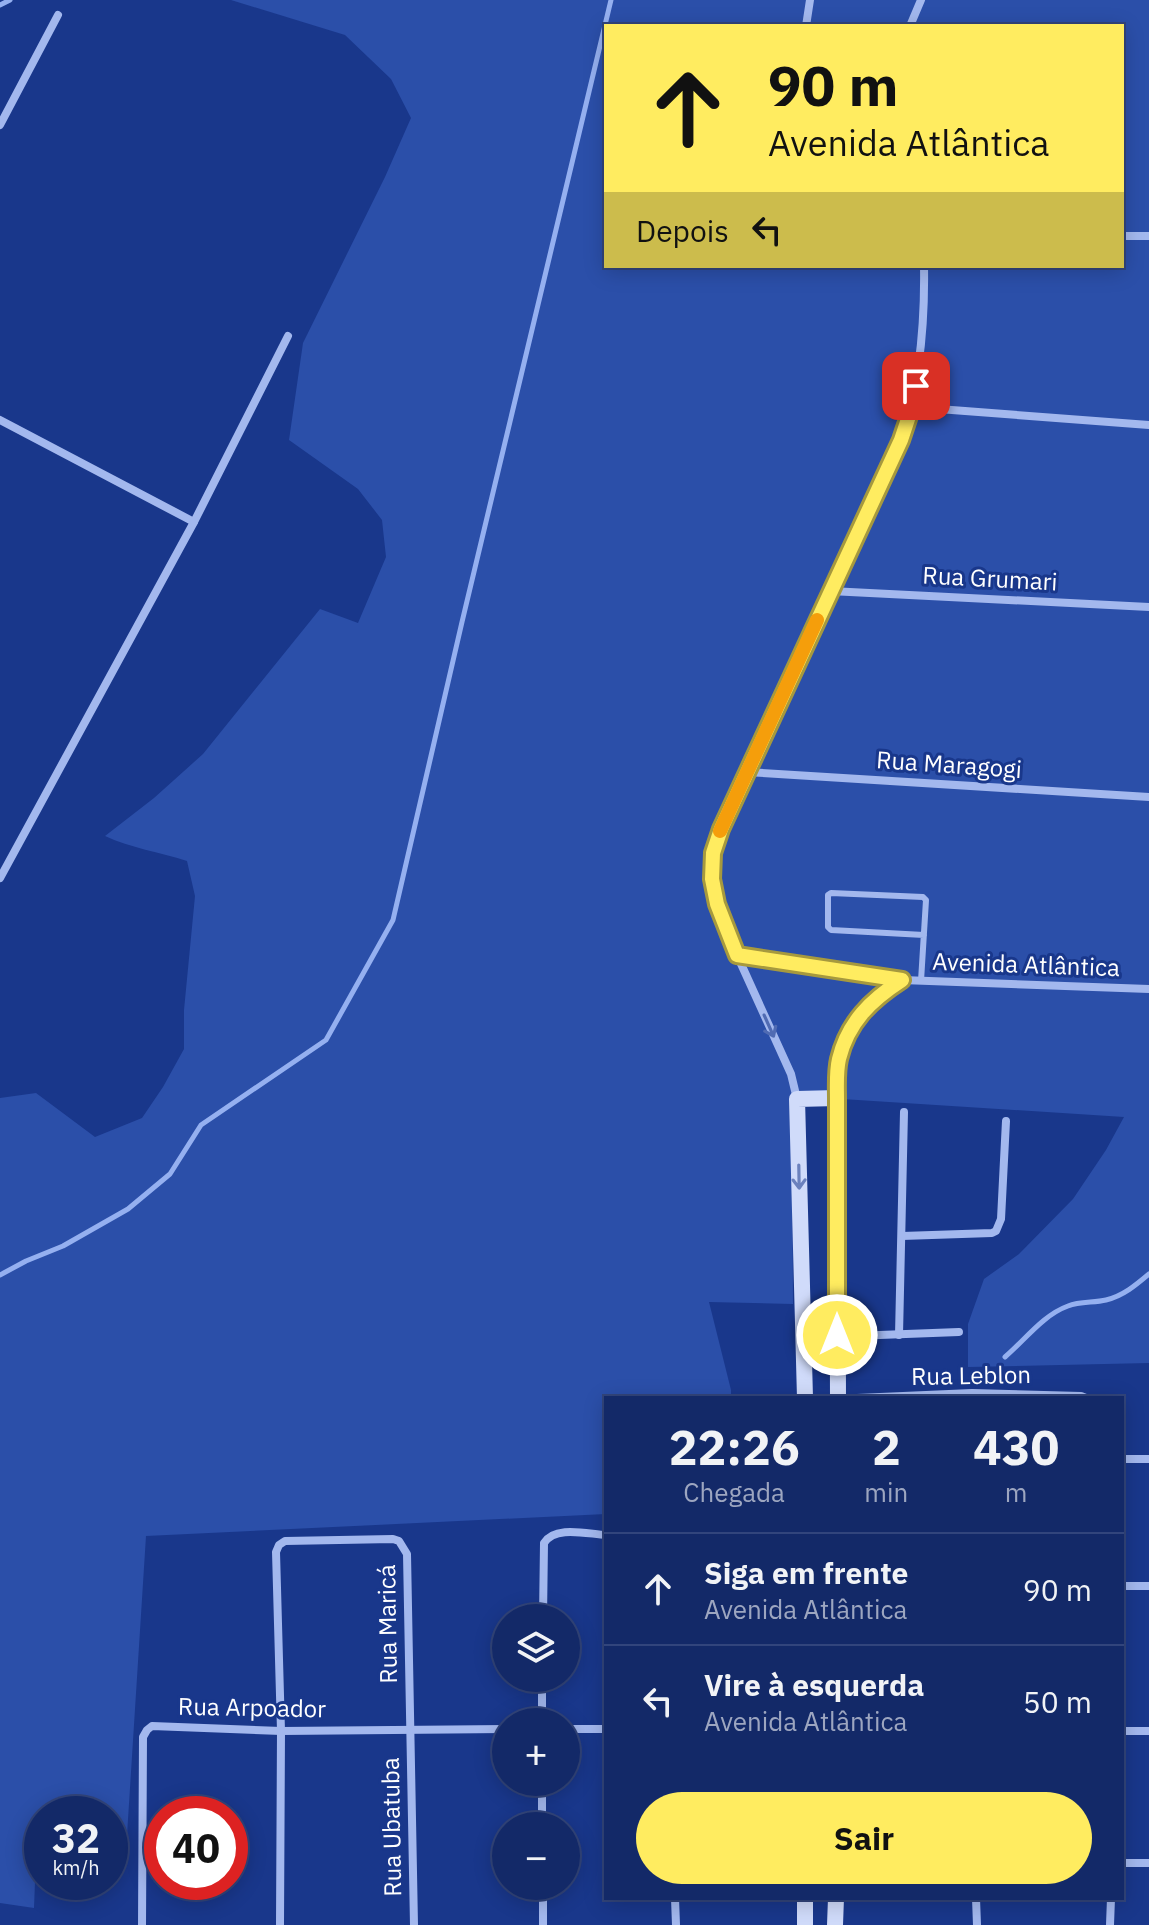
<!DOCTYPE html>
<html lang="pt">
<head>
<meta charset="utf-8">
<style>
	body { margin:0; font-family:"IBM Plex Sans",sans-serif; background:#1c316e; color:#f1f3f6; height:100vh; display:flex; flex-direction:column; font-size:30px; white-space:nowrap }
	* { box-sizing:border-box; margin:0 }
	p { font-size:26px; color:#9da6c0 }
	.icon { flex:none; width:44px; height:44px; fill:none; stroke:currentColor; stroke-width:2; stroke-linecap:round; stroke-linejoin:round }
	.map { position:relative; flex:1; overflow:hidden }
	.panel { position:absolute; left:604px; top:1396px; width:520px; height:504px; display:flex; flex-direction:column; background:#132968; border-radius:0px; box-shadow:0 4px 20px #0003,0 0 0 2px #32457c }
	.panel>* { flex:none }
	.hud { position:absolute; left:604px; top:24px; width:520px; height:244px; border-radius:0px; box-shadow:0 4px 20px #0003,0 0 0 2px #32457c; background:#ffec60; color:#111; overflow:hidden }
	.tools { position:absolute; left:492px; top:1604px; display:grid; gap:16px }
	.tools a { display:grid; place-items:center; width:88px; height:88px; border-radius:50%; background:#132968; box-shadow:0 4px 20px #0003,0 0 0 2px #32457c; font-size:40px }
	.speed { position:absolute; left:24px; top:1796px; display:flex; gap:16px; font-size:40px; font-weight:700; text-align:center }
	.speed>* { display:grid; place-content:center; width:104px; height:104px; border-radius:50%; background:#132968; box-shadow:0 4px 20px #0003,0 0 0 2px #32457c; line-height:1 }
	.speed small { font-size:20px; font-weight:400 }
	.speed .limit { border:12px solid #d22; background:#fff; color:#111 }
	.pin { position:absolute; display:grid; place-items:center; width:68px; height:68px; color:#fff; margin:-34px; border-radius:16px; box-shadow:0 4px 12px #0006 }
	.me { position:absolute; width:88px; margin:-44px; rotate:0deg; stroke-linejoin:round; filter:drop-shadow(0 0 6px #0008) }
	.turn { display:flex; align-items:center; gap:28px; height:168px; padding:0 32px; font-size:36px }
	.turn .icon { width:104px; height:104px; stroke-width:2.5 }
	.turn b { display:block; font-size:56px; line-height:68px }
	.then { display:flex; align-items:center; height:76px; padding:0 32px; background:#0003; gap:16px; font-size:30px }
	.eta { display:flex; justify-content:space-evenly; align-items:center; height:136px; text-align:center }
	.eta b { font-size:48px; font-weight:700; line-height:56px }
	.action { display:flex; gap:16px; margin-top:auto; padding:16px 32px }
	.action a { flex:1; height:92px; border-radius:48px; background:#ffec60; color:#111; font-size:32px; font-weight:700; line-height:92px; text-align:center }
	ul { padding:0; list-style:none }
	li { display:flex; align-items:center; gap:24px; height:112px; padding:0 32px; border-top:2px solid #32457c }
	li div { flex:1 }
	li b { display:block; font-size:30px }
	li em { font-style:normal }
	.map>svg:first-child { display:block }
	.green { fill:#2b4fa9; fill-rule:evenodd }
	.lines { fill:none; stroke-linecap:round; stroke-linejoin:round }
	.stream { stroke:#95b0f0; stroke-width:5 }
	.lane { stroke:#a3b8ee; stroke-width:6 }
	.street { stroke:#a3b8ee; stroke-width:8 }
	.secondary { stroke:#d0dbfa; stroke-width:16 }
	.oneway { stroke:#506bb3 }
	.oneway2 { stroke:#6b81bd }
	.route-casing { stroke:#a6993e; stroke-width:20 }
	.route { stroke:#ffec60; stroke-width:14 }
	.slow { stroke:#f59e0b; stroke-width:14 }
	.labels { text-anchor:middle; stroke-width:6; stroke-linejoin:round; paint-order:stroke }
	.street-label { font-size:24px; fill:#fff; stroke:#19378b }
</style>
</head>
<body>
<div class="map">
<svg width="1149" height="1925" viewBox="0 0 1149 1925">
	<rect width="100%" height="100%" fill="#19378b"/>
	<!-- green -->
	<path class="green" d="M231,0h918v1363l-181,4v-43l16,-45 35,-25 54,-55 33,-49 18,-33 -329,-21 -3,26 1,182 -84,-2 22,88v8h-125v116l-460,22 -19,299 -17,-1v-20h-68v15l-5,1 -3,78 -34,-5v-805l36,-5 59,44 47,-19 21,-31 21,-38v-39l11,-114 -8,-35c-28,-9 -56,-13 -82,-25l49,-38 49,-44 117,-145 38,14 28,-66 -4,-37 -24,-31 -69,-49 14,-97 82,-166 26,-59 -20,-39 -46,-44zM606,26h516v240h-516z"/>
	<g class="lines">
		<!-- stream -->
		<g class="stream">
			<path d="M0,5l10,-5"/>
			<path d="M0,1275l26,-14 37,-15 65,-37 42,-35 31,-49 125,-85 67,-120 69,-298 149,-622"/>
			<path d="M1005,1357c20,-17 38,-42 63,-51 12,-5 26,-3 38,-6 17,-4 30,-15 43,-26"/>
		</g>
		<!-- lane -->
		<path class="lane" d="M921,981l5,-81 -3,-3 -92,-4 -3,2v32l3,3 93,5"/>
		<!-- street -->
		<g class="street">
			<path d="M806,26l4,-26"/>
			<path d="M910,26l11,-26"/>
			<path d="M0,125l58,-110"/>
			<path d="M1122,236h27"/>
			<path d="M912,407l237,18"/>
			<path d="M0,420l194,102"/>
			<path d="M830,591l319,16"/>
			<path d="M746,772l403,25"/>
			<path d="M0,878l194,-356 94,-186"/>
			<path d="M737,955l165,25 247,9"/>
			<path d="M837,1098c0,-13 -1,-27 2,-39 9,-37 32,-59 63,-78"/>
			<path d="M797,1099l-6,-25 -54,-119 -20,-51 -5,-25 1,-26 8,-24 25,-57 155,-332c19,-56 24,-114 23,-174"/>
			<path d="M902,1236l90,-3 4,-2 5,-12 5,-98"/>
			<path d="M837,1335l16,1 106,-4"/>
			<path d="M899,1335l5,-223"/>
			<path d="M857,1398l115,-5 109,3 5,2"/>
			<path d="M1122,1459h27"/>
			<path d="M1122,1586h27"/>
			<path d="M543,1618l1,-75c11,-18 43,-9 62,-8"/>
			<path d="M542,1722v-44"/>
			<path d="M566,1729h40"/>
			<path d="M1122,1731h27"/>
			<path d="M542,1782v44"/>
			<path d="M1122,1863h27"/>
			<path d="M543,1886v39"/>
			<path d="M675,1898l1,27"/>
			<path d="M976,1898l1,27"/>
			<path d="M142,1925l1,-188 4,-7 5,-4 129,5 225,-2"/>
			<path d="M280,1925l1,-194 -5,-179 3,-7 6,-4 108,-2 6,2 8,13 7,371"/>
			<path d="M1110,1925l1,-27"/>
		</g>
		<!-- secondary -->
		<g class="secondary">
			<path d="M805,1398l-8,-299 40,-1 1,300"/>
			<path d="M805,1925v-27"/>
			<path d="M835,1925l1,-27"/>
		</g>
	</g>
	<!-- one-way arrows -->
	<defs><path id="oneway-shaft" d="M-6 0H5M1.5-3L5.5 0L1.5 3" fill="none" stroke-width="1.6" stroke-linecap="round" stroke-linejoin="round" transform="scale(2)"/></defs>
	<use class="oneway" href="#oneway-shaft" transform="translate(769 1026) rotate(66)"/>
	<use class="oneway2" href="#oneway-shaft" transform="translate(799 1177) rotate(89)"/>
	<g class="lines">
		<defs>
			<path id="route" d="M837,1335v-237c0,-12 -1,-26 2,-39 9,-37 32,-59 63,-79l-165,-25 -20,-51 -5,-25 1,-26 8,-24 180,-389 11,-33 4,-21"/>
		</defs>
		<!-- route casing -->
		<use href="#route" class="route-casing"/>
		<!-- route -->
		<use href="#route" class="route"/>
		<!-- slow -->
		<path class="slow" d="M720,831l97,-211"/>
	</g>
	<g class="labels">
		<!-- street labels -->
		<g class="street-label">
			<text transform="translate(990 579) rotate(3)" y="8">Rua Grumari</text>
			<text transform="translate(949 765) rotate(4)" y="8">Rua Maragogi</text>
			<text transform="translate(1026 965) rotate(2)" y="8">Avenida Atlântica</text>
			<text transform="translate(971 1376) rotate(-1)" y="8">Rua Leblon</text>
			<text transform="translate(388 1624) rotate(-91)" y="8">Rua Maricá</text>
			<text transform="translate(252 1708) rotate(1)" y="8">Rua Arpoador</text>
			<text transform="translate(392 1827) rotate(-91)" y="8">Rua Ubatuba</text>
		</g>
	</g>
</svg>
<div class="tools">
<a><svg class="icon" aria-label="layers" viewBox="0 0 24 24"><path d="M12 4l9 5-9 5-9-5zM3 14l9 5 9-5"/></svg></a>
<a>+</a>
<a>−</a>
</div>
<div class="speed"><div>32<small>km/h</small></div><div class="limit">40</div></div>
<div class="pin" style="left:916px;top:386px;background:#d93025"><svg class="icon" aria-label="arrive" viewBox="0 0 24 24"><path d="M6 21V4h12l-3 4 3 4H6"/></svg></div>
<svg class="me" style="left:837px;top:1335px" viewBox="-20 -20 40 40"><circle r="17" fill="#ffec60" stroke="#fff" stroke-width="3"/><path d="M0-11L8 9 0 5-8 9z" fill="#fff"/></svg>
<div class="hud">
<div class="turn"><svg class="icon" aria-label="ahead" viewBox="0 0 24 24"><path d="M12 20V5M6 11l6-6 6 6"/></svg><div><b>90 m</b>Avenida Atlântica</div></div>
<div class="then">Depois<svg class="icon" aria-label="left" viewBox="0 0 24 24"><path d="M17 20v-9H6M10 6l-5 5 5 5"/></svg></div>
</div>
<section class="panel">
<div class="eta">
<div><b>22:26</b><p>Chegada</p></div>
<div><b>2</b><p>min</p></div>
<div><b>430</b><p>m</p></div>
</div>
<ul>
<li><svg class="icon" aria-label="ahead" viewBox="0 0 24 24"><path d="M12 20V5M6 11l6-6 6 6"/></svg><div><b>Siga em frente</b><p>Avenida Atlântica</p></div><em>90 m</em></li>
<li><svg class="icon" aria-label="left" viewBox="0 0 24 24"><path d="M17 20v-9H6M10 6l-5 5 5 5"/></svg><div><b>Vire à esquerda</b><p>Avenida Atlântica</p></div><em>50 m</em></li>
</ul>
<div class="action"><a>Sair</a></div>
</section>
</div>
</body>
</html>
